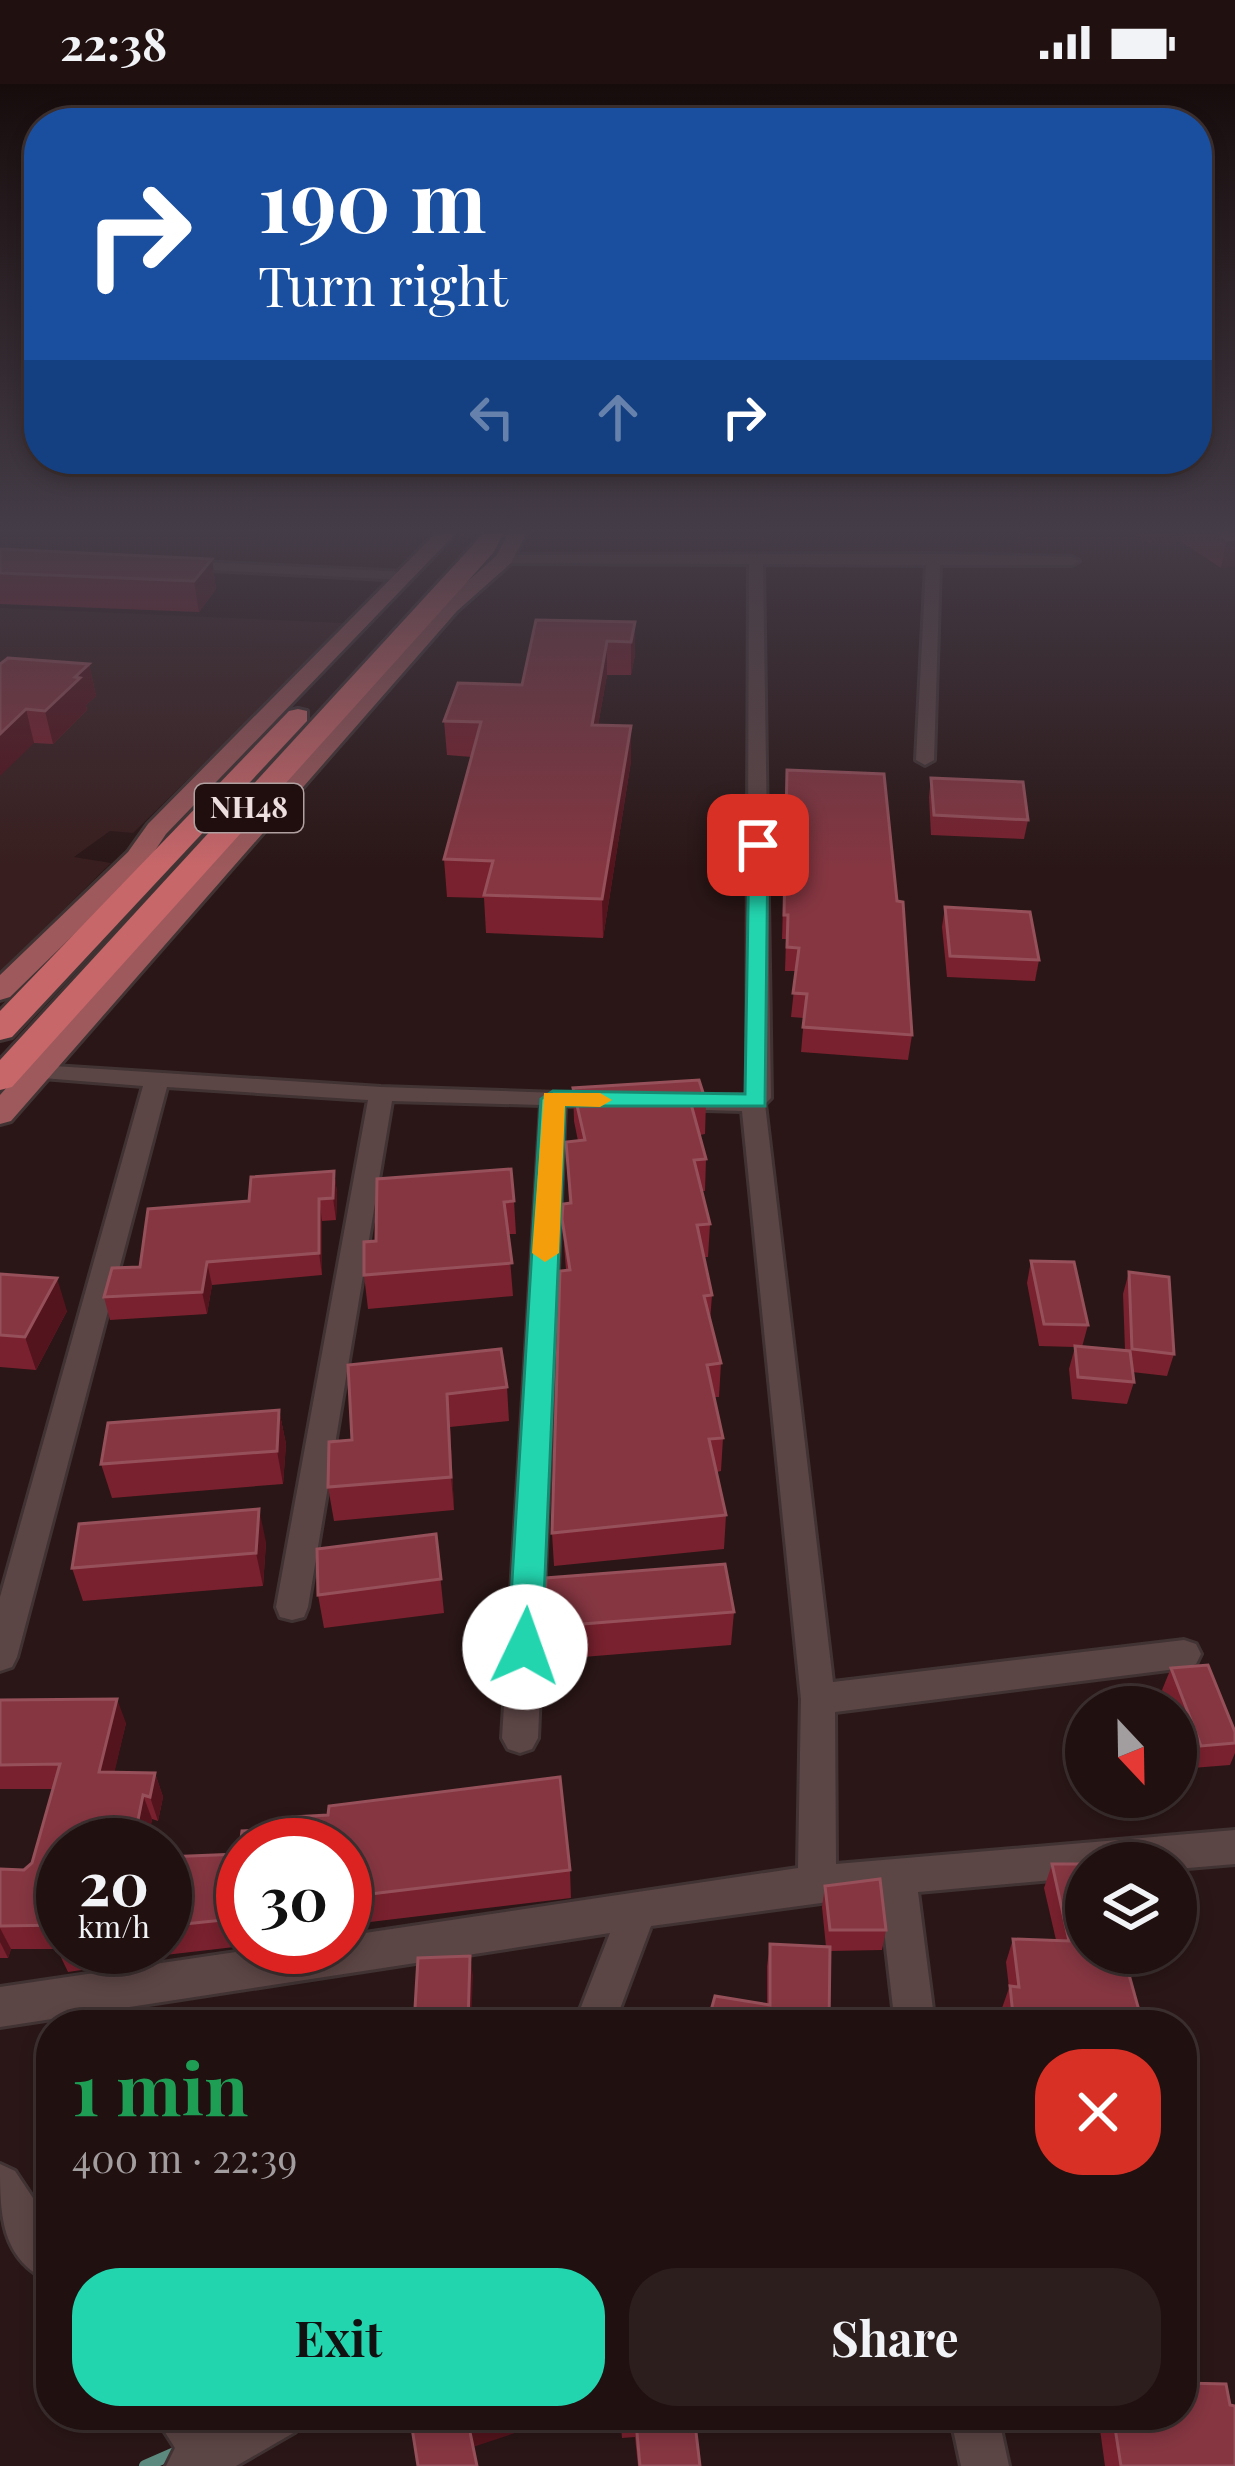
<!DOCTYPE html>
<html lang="en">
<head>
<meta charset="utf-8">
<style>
	body { margin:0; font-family:"Playfair Display",serif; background:#2d1e1e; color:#f1f3f6; height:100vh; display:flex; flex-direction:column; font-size:45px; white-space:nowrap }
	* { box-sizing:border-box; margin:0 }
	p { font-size:39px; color:#a29d9f }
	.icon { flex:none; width:66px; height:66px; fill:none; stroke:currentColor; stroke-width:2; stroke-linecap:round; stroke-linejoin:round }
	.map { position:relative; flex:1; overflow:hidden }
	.sheet { position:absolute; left:36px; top:1926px; width:1161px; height:420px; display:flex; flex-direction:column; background:#201010; border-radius:48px; box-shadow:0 6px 18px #0003,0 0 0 3px #3d3030 }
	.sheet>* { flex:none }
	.hud { position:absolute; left:24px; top:24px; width:1188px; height:366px; border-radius:48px; box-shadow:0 6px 18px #0003,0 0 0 3px #3d3030; background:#1a4fa0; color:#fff; overflow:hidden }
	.needle { width:78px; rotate:158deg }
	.fabs { position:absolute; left:1065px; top:1602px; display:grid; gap:24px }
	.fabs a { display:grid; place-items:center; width:132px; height:132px; border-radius:50%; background:#201010; box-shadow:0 6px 18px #0003,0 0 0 3px #3d3030; font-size:60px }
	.speed { position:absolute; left:36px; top:1734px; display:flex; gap:24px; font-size:60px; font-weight:700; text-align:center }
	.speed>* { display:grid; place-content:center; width:156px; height:156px; border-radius:50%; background:#201010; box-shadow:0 6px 18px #0003,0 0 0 3px #3d3030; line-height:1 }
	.speed small { font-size:30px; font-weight:400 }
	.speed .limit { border:18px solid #d22; background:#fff; color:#111 }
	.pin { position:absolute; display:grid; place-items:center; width:102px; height:102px; color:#fff; margin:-51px; border-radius:24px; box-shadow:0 6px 18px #0006 }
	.me { position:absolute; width:132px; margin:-66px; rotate:3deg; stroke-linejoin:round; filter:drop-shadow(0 0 9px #0008) }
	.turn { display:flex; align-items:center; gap:42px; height:252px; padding:0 36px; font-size:54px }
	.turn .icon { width:156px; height:156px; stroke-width:2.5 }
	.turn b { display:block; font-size:84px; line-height:102px }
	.lanes { display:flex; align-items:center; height:114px; padding:0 36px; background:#0003; justify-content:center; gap:60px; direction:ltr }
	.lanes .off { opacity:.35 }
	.round { display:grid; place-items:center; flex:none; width:126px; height:126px; border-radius:48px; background:#2d1e1e }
	.head { display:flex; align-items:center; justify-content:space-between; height:204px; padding:0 36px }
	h1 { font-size:72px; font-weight:700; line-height:90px; color:#1e9e55 }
	.button { display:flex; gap:24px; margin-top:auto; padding:24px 36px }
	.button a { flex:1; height:138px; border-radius:48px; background:#23d5af; color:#111; font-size:48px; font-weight:700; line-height:138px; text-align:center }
	.button a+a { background:#2d1e1e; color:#f1f3f6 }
	.status { display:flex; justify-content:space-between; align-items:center; height:84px; padding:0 60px; background:#201010; direction:ltr }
	.status svg { height:33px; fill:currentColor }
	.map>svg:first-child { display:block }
	.built { fill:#381e1e }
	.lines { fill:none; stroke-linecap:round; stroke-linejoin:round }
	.stream { stroke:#5d8a7e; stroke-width:12 }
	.minor-casing { stroke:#413333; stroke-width:6 }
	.major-casing { stroke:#413333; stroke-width:6 }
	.highway-casing { stroke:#413333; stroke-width:6 }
	.minor { fill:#5c4545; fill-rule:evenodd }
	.major { fill:#9d595b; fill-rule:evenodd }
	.highway { fill:#c8676a; fill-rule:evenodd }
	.wall { fill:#79212e }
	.shaded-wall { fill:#54141d }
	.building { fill:#853641; stroke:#96505a; stroke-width:3 }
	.route { fill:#23d5af; stroke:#178a72; stroke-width:3 }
	.slow { fill:#f59e0b }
	.labels { text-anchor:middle; stroke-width:10; stroke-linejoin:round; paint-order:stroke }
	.shield { fill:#200d0e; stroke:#b0a0a0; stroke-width:3 }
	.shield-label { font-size:30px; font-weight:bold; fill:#eddfdf }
</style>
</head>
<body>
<div class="status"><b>22:38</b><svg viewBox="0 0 49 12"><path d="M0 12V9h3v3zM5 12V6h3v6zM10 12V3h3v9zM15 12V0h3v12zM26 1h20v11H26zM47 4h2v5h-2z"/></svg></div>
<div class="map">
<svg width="1235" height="2382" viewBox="0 0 1235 2382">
	<rect width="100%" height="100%" fill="#2a1616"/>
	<!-- built -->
	<path class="built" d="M0,524l347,15 -214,210 -23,-2 -36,26 37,6 -111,109z"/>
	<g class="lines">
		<!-- stream -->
		<path class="stream" d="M145,2382l32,-14"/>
		<defs>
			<g id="minor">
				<path d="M933,470l139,3 7,4 -7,4h-132l-6,195 -9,5 -9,-5 10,-195 -163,-1 8,534 -6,6 68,578 351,-42 12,4 5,10 -5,10 -12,4 -349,44 1,152 399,-34v34l-59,5v-6h-90v14l-168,15 17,133h-40l-15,-130 -229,31 -37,99h-40l36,-92 -610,94v-40l269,-40h76v-11l453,-68 3,-169 -59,-588 -71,-2 -12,-7 12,-7h76l2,-531 -245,-1 -7,-4 7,-4z"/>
				<path d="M178,477l227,11 7,4 -7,4 -232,-12v-6z"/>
				<path d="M38,981l343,22 236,8 4,5 -4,5 -52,1 -27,632 -6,11 -12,4 -12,-4 -6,-11 39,-633 -149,-4 -84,506 -4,10 -12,3 -12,-3 -4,-10 92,-507 -201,-13 -150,570 -5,10 -12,4v-74l143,-511 -113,-9 -4,-5 4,-5z"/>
				<path d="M0,2080l15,7 36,54v57c-51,-22 -51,-69 -51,-118z"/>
				<path d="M154,2331h55l7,9 16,-9h70l-7,17 -59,34h-70l9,-18z"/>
				<path d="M950,2331h48l11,51h-48z"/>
			</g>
			<g id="major">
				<path d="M435,450h20l-289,300 -20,30 -136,133 -10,3v-25l128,-123 20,-28z"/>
				<path d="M508,450h18l-15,29 -54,48 -446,510 -11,3v-29l443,-492 53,-47z"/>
			</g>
			<g id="highway">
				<path d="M483,450h20l-9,18 -482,535 -12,3v-30z"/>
				<path d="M298,625l9,2v10l-295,316 -12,3v-29l289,-300z"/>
			</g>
		</defs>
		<!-- minor casing -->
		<use href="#minor" class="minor-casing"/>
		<!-- major casing -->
		<use href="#major" class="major-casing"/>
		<!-- highway casing -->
		<use href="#highway" class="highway-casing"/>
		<!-- minor -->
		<use href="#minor" class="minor"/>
		<!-- major -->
		<use href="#major" class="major"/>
		<!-- highway -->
		<use href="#highway" class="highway"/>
	</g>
	<!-- wall -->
	<g class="wall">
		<path d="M1136,450h99l-14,34 -41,-27 -29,3z"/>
		<path d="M0,465l212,10 4,30 -17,23 -199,-8z"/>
		<path d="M635,538v33l-4,20h-24l-9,50 33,1v35l-28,177 -117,-5 -2,-35 -37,-1 -3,-38 28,-102 -25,-2 -3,-34 78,-36z"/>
		<path d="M0,580h89l7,32 -10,9 1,5 -34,34 -19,-1z"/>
		<path d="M787,686l125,265 -4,25 -107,-8 3,-34 -13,-1 5,-46h-11l1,-32h-4z"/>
		<path d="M931,694l97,42 -4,19 -93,-4 -2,-38z"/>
		<path d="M945,823l94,53 -4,21 -88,-4 -5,-50z"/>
		<path d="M573,1004l133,14 -1,32 -5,1 6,24 -1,32h-3l8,33 -2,33h-4l8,38 -2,27 11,41 -2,34h-5l9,41 -2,33 -4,1 9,43 -2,34 -170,17 -2,-33 14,-263 -4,-51 7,-16 -3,-61 12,-1 -4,-20z"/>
		<path d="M334,1087l3,22 -1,27 -14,1v54l-110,10 -5,29 -97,6 -6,-23 36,-30 109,-66z"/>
		<path d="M377,1095l137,22 2,33h-8l5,62 -145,13 -4,-34 12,-34z"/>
		<path d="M1031,1177l57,64 -6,22 43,3 -2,-56 6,-22 45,82 -7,22 -35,-4 2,10 -7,22 -55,-5 -3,-30 6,-22 -36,-1 -12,-63z"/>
		<path d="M0,1190l67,37 -31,59 -36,-3z"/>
		<path d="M348,1281l159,22 2,34 -59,6 4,83 -120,11 -6,-34 24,-47z"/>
		<path d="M279,1326l7,34 -3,40 -171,14 -11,-34z"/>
		<path d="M436,1450l8,79 -120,15 -6,-33z"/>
		<path d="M266,1458l-3,44 -180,15 -11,-33z"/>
		<path d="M734,1528l-3,33 -185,15 -2,-33z"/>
		<path d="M1171,1584l64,64v21l-5,12 -38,3 -16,-42v-19h-7l-7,-17z"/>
		<path d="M0,1616l126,23 -12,49 41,1 8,24 -5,24 -6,-2 -5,26h-84v102h64l-4,17 -55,8 -11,-23h-46l-3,9h-8v-89l24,1 8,-7 21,-74h-53z"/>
		<path d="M560,1693l10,93 1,28 -226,27v-80h-102v101l-78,9 -3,-8h3l1,-90 73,-3 3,-23 51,-3v-11l35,-2 1,-9z"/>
		<path d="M1052,1780l88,150 -5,11h-131l-2,-17 7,-20 -3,-26 7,-23 43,1 -12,-52z"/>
		<path d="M825,1802l61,44 -4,20 -52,1 -1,74 -62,-20v-39l3,-22 56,3 -4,-40z"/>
		<path d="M1230,2321l5,61h-130l-7,-51h84z"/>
		<path d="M620,2331h74l6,51h-62l-3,-29 -13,1z"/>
		<path d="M800,2331h68l-5,15 -61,3z"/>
	</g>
	<!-- shaded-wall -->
	<g class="shaded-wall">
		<path d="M1153,450h28l-1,7 -29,3z"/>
		<path d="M1235,455v28l-14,1 6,-28z"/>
		<path d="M212,475l4,30 -17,23 -5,-31z"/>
		<path d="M635,538v33l-4,20v-33z"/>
		<path d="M607,557v34l-15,85v-35z"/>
		<path d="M89,580l7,32 -10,9 1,5 -34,34 -8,-33z"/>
		<path d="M26,625l8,34 -34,33v-42z"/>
		<path d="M631,642v35l-28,177 -1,-39z"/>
		<path d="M334,1087l3,22 -1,27 -3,-22z"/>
		<path d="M319,1115l3,22v54l-3,-22z"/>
		<path d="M207,1178l5,23 -5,29 -5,-22z"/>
		<path d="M57,1194l10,33 -31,59 -11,-33z"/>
		<path d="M447,1310l3,33 4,83 -3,-33z"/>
		<path d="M279,1326l7,34 -3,40 -6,-33z"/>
		<path d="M259,1425l7,33 -3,44 -7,-33z"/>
		<path d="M117,1615l9,24 -17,73 -10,-24z"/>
		<path d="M155,1689l8,24 -5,24 -8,-24z"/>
		<path d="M143,1711l9,24 -5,26h-14z"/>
		<path d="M0,1844l11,21 -3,9 -8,-16z"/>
		<path d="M116,1863h11l-4,17z"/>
		<path d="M470,1872l3,20 -2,49h-3z"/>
		<path d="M523,2331h12l1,11 -63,21 -3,-15z"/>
	</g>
	<!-- building -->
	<g class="building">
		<path d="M1219,450h16v5l-8,1z"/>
		<path d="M0,465l212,10 -18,22 -194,-8z"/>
		<path d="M536,536l99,2 -4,20 -24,-1 -15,84 39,1 -29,173 -118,-4 9,-34 -49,-2 37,-137 -37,-1 14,-38 64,2z"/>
		<path d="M8,574l81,6 -14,13 5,1 -35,33 -19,-2 -26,25v-70z"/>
		<path d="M787,686l97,4 13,127 6,1 9,133 -109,-8 4,-33 -14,-1 6,-45 -12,-1 1,-32h-4z"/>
		<path d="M931,694l92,4 5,38 -94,-5z"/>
		<path d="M945,823l85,5 9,48 -89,-4z"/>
		<path d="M699,996l7,22 -15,2 15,55 -12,1 16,64 -13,1 15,70 -8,1 17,67 -14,2 16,73 -14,1 17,76 -174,18 8,-262 10,-1 -8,-51 1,-15 8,-1 -5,-61 19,-2 -12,-52z"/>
		<path d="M511,1085l3,32 -10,1 8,61 -148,12v-33l12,-1 1,-62z"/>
		<path d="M334,1087l-1,27 -14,1v54l-112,9 -5,30 -98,5 8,-29 28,-1 8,-58 101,-8 2,-24z"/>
		<path d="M1031,1177l43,1 14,63 -44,-1z"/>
		<path d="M1129,1188l40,5 5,77 -42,-5z"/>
		<path d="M0,1190l57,4 -32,59 -25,-2z"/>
		<path d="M1075,1262l55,5 4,31 -56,-5z"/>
		<path d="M501,1265l6,38 -60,7 4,83 -123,10 1,-45 23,-2 -4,-75z"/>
		<path d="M279,1326l-2,41 -176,13 7,-41z"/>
		<path d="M259,1425l-3,44 -184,15 7,-44z"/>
		<path d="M436,1450l5,45 -123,16 -1,-46z"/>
		<path d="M725,1480l9,48 -190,15 2,-49z"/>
		<path d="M1208,1581l27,67v11l-34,3 -30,-78z"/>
		<path d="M117,1615l-18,73 56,1 -5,24 -7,-2 -10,50h-70v102h11l-17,3 6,-25 -63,1v-57l24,1 8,-7 28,-99 -60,1v-65z"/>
		<path d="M560,1693l10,93 -225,27v-52h-102v73l-78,8 1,-69 73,-3 3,-23 51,-3v-11l35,-2 1,-9z"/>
		<path d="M1052,1780h34v89h37l17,61 -81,2 1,9h-46l-4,-39 9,1 -6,-48 56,2z"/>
		<path d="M880,1795l6,51h-56l-5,-44z"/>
		<path d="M770,1860l60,3 -1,78h-122l8,-29 55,9z"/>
		<path d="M470,1872l-2,69h-54l4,-67z"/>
		<path d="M1182,2299l44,1 4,21 5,1v60h-114l-8,-51h69z"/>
		<path d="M410,2331h113l-53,17 7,34h-59z"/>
		<path d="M621,2331h73l6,51h-60l-4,-44 -14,1z"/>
		<path d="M805,2331h63l-63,3z"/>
	</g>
	<!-- sky -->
	<linearGradient id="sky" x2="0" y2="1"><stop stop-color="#170c0c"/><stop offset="0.57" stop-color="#443c47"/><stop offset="1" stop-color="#443c47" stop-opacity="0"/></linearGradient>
	<rect width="1235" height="784" fill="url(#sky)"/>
	<!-- route -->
	<path class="route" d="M758,755l10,6 -3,261h-200l-23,541 -5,10h-24l-5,-10 33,-548 12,-8 192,3 4,-249z"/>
	<!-- slow -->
	<path class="slow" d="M544,1009h56l12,7 -12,7 -35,-1 -6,147 -14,9 -13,-9z"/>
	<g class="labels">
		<!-- shield labels -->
		<rect class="shield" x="195" y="700" width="108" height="48" rx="9"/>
		<g class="shield-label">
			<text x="249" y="734">NH48</text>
		</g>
	</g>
</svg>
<div class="fabs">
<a><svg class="needle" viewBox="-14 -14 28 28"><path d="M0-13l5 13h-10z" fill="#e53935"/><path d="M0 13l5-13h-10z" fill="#a29d9f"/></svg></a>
<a><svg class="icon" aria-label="layers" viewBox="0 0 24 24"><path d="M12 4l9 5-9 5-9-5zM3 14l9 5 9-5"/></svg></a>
</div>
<div class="speed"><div>20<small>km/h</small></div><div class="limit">30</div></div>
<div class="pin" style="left:758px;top:761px;background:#d93025"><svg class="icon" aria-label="arrive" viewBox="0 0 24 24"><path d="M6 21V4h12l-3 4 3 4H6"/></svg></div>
<svg class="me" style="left:525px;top:1563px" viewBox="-20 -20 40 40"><circle r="19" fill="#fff"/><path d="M0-13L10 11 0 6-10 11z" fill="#23d5af"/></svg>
<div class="hud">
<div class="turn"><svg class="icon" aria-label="right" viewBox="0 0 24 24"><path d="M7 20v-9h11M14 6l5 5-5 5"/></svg><div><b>190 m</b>Turn right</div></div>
<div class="lanes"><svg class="icon off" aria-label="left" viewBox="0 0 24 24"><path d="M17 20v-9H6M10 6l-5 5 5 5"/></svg><svg class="icon off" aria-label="ahead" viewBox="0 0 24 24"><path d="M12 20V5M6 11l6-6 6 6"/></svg><svg class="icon" aria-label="right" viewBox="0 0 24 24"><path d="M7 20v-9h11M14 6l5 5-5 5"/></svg></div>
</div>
<section class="sheet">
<div class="head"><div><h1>1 min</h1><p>400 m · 22:39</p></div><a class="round" style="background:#d93025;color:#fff"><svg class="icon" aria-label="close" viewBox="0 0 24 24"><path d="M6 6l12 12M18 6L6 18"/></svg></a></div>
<div class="button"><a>Exit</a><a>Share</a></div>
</section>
</div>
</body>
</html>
